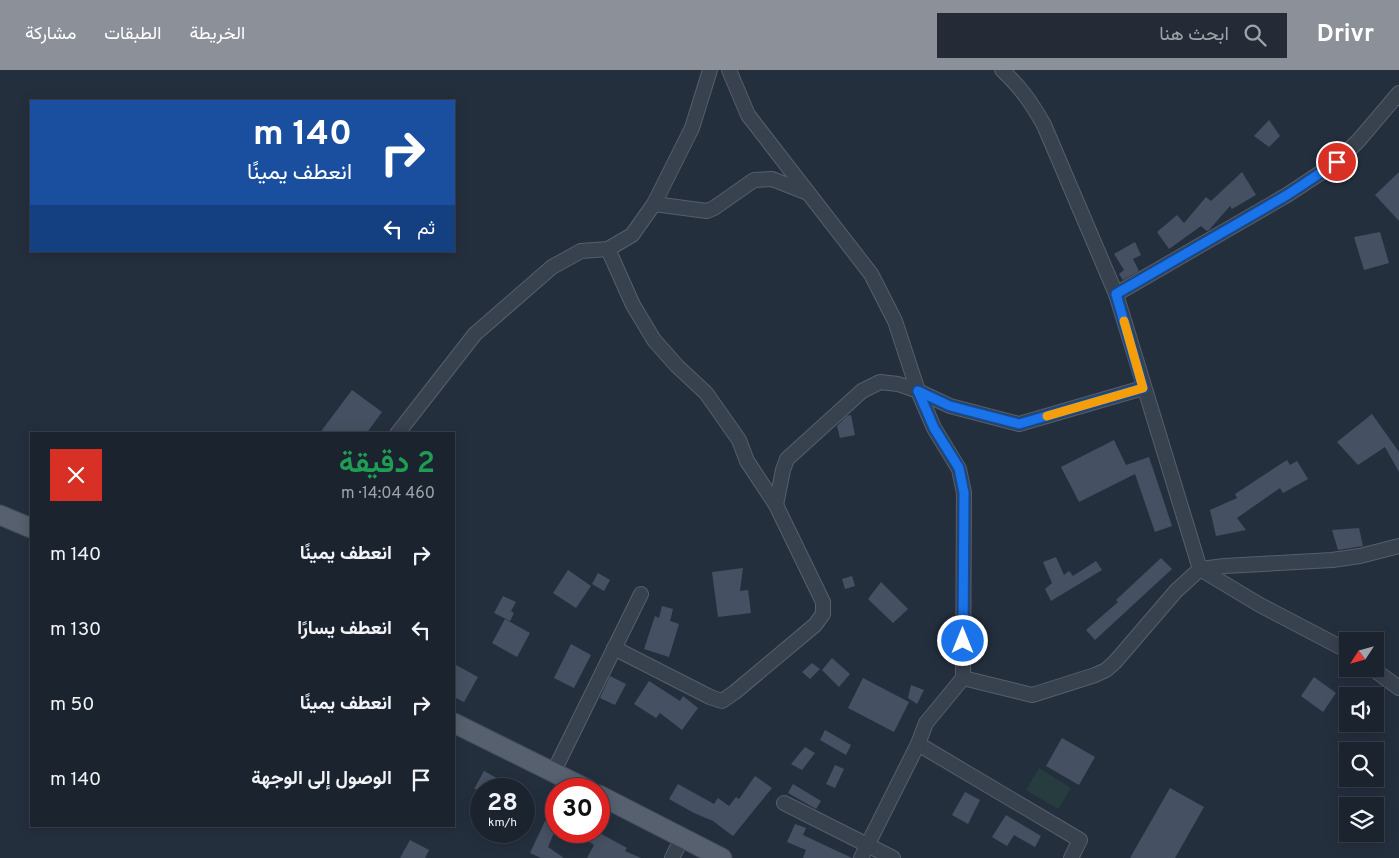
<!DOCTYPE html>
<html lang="ar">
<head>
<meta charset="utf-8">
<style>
	body { margin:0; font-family:Overpass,Vazirmatn,sans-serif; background:#242b36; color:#f1f3f6; direction:rtl; height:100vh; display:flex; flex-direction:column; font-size:19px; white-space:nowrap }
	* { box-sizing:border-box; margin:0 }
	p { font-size:16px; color:#a0a4aa }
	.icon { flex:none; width:28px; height:28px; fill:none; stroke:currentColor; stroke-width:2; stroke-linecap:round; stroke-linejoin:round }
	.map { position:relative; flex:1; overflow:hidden; direction:ltr }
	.drawer { position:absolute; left:30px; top:362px; width:425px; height:395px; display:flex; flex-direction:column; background:#1b232e; border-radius:0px; box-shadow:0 2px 12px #0003,0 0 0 1px #39404a; direction:rtl }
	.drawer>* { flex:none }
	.hud { position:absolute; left:30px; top:30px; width:425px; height:152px; border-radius:0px; box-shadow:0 2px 12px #0003,0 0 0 1px #39404a; direction:rtl; background:#1a4fa0; color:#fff; overflow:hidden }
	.needle { width:32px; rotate:234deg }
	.controls { position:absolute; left:1339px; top:562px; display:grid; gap:10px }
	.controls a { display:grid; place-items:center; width:45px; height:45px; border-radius:0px; background:#1b232e; box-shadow:0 2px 12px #0003,0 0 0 1px #39404a; font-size:25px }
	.speed { position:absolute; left:470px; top:708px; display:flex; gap:10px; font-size:25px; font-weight:700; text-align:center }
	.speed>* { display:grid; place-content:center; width:65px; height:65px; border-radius:50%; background:#1b232e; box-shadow:0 2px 12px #0003,0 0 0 1px #39404a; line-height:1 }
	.speed small { font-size:12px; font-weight:400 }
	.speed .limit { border:8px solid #d22; background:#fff; color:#111 }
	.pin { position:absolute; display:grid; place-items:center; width:42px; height:42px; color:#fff; margin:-21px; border:2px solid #fff; border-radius:50%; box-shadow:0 1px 5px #0007 }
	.me { position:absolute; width:55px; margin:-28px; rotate:0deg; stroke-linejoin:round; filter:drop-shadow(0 0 4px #0008) }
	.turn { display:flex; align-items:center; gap:18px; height:105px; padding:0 20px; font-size:22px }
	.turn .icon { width:65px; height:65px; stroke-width:2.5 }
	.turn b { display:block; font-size:35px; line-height:42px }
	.then { display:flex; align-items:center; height:48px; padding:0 20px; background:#0003; gap:10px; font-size:19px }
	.round { display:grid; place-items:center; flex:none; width:52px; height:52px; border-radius:0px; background:#242b36 }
	.summary { display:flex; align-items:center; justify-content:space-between; height:85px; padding:0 20px }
	h1 { font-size:30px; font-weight:600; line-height:38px; color:#1e9e55 }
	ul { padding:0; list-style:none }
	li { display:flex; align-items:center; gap:15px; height:75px; padding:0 20px }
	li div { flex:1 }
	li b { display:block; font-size:19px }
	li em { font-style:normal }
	header { display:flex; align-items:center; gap:30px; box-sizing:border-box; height:70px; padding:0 25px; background:#8c9099; color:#fff }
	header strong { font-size:24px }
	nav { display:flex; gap:28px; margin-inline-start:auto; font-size:18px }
	.search { width:350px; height:45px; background:#242b36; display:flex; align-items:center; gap:12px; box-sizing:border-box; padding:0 18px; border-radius:0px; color:#a0a4aa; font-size:19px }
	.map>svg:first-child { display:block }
	.green { fill:#263c3f }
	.building { fill:#455162 }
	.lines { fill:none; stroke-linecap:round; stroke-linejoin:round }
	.minor-casing { stroke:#565f6c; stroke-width:16 }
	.major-casing { stroke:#414a57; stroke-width:21 }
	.minor { stroke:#38414e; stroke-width:14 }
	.major { stroke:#56606e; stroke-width:19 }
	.route-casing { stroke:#114b97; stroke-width:12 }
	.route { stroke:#1a73e8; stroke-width:9 }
	.slow { stroke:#f59e0b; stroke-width:9 }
</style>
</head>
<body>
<header>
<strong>Drivr</strong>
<div class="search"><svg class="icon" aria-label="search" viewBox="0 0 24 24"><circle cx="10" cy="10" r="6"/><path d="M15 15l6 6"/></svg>ابحث هنا</div>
<nav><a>الخريطة</a><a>الطبقات</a><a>مشاركة</a></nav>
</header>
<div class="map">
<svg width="1399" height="788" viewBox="0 0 1399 788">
	<rect width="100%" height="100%" fill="#242f3e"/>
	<!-- green -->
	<path class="green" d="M1039,698l32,20 -13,21 -32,-19z"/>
	<!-- building -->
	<g class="building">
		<path d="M1269,50l11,16 -11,11 -15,-11z"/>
		<path d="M1242,102l14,23 -24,14 -2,-3 -21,24 -2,1 -6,-5 -32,23 -12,-17 20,-17 7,8 22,-26 5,4z"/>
		<path d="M1399,102v49l-24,-26z"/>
		<path d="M1380,162l9,31 -25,7 -10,-33z"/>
		<path d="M1135,172l6,13 -8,4 6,12 -16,9 -4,-6 5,-4 -10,-16z"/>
		<path d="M352,320l30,22 -16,22h-47z"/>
		<path d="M1372,344l27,38v20l-14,-25 -27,18 -21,-23z"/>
		<path d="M851,345l4,20 -15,3 -3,-12 10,-10z"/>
		<path d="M1114,370l12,25 23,-8 23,69 -17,6 -20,-58 -56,28 -18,-35z"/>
		<path d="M1287,390l3,5 7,-4 11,18 -25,14 -3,-5 -43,30 9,12 -30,6 -6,-26 27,-12 -2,-4z"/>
		<path d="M1359,458l4,18 -25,4 -6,-20z"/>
		<path d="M1056,487l8,18 5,-4 4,5 23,-15 6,9 -51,31 -6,-12 7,-6 -9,-21z"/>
		<path d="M1161,488l11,11 -77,71 -9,-10 32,-28 -2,-2z"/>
		<path d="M743,498l-3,23 8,-1 3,23 -33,4 -6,-45z"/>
		<path d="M568,500l23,16 -15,22 -23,-15z"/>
		<path d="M598,503l12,7 -6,11 -12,-7z"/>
		<path d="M852,506l3,10 -10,3 -3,-10z"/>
		<path d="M881,512l27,27 -15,14 -25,-24z"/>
		<path d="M503,526l13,6 -5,9 3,2 -4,8 -16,-8z"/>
		<path d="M662,536l11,3 -3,12 9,3 -10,33 -25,-8 11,-33 4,2z"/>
		<path d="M505,549l25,14 -13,24 -25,-14z"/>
		<path d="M571,574l20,11 -17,33 -20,-10z"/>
		<path d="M832,588l18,16 -11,13 -17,-17z"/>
		<path d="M812,593l8,6 -10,10 -8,-7z"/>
		<path d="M454,594l24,13 -14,25 -10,-5z"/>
		<path d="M610,606l16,8 -11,21 -15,-7z"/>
		<path d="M1314,607l22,16 -13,19 -22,-16z"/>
		<path d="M863,608l46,24 -15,30 -46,-24z"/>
		<path d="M649,611l31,20 3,-5 15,12 -16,22 -22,-17 -4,5 -22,-14z"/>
		<path d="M911,615l13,5 -7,14 -9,-6z"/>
		<path d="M825,660l26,15 -5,10 -26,-15z"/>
		<path d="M1062,668l33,19 -16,28 -33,-19z"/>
		<path d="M805,677l10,6 -13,17 -11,-6z"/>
		<path d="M835,695l9,4 -9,19 -9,-4z"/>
		<path d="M484,701l18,10 -4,8h-24z"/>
		<path d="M755,706l17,12 -39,48 -20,-15 -19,-8 -25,-14 9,-15 36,20 4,-6 11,8 7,-9 3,2z"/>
		<path d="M793,714l28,17 -5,8 -28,-16z"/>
		<path d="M1170,718l34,19 -29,51h-45z"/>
		<path d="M965,722l15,8 -12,24 -16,-9z"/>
		<path d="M1006,745l35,21 -6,11 -21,-12 -7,11 -15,-9z"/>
		<path d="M545,751l11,7 -8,19 16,11h-23l-11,-5z"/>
		<path d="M795,754l11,4 -3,7 49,23h-49l3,-8 -19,-8z"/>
		<path d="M586,761h10l31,17 -2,3 16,7h-54l7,-13 -8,-5z"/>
		<path d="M410,770l19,10 -4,8h-25z"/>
	</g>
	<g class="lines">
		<defs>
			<g id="minor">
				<path d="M729,0l19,45 123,159 24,47 23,70 16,37 25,41 5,24 -1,185"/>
				<path d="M1002,0c20,19 29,32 42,55l72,169 84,275 60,36 88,46"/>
				<path d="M654,134l53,7 7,-3 40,-28 18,-1 36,14"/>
				<path d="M608,179l25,56 21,35 23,26 29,27 33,47 8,21 29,44 47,97v12l-8,11 -80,67 -13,9 -12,-4 -96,-49"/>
				<path d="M1116,224l171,-99 50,-33 22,-22 40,-47"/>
				<path d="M397,364l78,-100 77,-67 29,-16 27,-2 24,-14 22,-31 38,-76 18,-58"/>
				<path d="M776,435l7,-35 4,-11 75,-68 18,-9 18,2 20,7 32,15 69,18 124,-36"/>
				<path d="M1373,599l26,19"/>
				<path d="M918,674l162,96 -9,18"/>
				<path d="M554,701l87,-177"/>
				<path d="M784,733l109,55"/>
				<path d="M672,788l10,-20"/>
				<path d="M861,788l57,-114 8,-21 37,-45 69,17 63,-20 11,-5 9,-8 61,-71 24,-22 25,-3 107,-6 28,-4 39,-10"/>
			</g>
			<g id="major">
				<path d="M0,445l31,13"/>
				<path d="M454,653l133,66"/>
				<path d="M599,725l123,63"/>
			</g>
		</defs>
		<!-- minor casing -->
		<use href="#minor" class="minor-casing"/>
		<!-- major casing -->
		<use href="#major" class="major-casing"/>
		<!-- minor -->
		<use href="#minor" class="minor"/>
		<!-- major -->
		<use href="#major" class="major"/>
	</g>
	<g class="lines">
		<defs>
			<path id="route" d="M963,571l1,-148 -5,-25 -25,-40 -16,-37 32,15 69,18 124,-36 -27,-94 171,-99 50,-33"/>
		</defs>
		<!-- route casing -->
		<use href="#route" class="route-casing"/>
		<!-- route -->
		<use href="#route" class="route"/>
		<!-- slow -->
		<path class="slow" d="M1047,346l96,-28 -19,-67"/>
	</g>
</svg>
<div class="controls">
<a><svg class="needle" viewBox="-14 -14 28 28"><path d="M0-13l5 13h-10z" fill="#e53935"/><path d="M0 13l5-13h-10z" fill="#a0a4aa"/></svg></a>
<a><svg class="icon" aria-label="sound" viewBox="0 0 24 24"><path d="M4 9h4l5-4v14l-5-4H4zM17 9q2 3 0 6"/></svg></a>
<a><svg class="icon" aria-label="search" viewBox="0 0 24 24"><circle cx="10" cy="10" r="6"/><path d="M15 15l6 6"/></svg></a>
<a><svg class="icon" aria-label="layers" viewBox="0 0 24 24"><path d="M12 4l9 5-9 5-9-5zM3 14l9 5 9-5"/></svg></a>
</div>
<div class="speed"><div>28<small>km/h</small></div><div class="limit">30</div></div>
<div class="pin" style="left:1337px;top:92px;background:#d93025"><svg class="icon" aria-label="arrive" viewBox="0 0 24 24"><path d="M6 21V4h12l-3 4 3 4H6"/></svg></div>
<svg class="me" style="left:963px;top:571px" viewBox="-20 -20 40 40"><circle r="17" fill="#1a73e8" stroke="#fff" stroke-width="3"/><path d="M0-11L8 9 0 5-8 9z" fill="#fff"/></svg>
<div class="hud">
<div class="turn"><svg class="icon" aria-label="right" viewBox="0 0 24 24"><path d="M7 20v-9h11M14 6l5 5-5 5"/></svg><div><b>140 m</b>انعطف يمينًا</div></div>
<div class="then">ثم<svg class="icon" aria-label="left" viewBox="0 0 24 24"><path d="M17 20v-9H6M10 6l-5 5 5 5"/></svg></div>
</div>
<section class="drawer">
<div class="summary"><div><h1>2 دقيقة</h1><p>460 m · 14:04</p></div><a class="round" style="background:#d93025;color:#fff"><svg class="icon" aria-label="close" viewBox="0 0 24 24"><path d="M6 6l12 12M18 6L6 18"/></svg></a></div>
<ul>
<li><svg class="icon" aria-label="right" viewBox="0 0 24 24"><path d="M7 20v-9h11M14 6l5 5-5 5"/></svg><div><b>انعطف يمينًا</b></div><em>140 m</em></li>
<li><svg class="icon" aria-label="left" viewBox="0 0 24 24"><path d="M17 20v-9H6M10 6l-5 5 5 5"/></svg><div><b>انعطف يسارًا</b></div><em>130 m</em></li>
<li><svg class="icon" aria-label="right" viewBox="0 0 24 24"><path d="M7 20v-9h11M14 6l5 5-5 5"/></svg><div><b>انعطف يمينًا</b></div><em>50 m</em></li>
<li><svg class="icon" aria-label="arrive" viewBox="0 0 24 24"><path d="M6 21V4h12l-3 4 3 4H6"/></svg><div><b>الوصول إلى الوجهة</b></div><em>140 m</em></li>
</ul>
</section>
</div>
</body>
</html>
